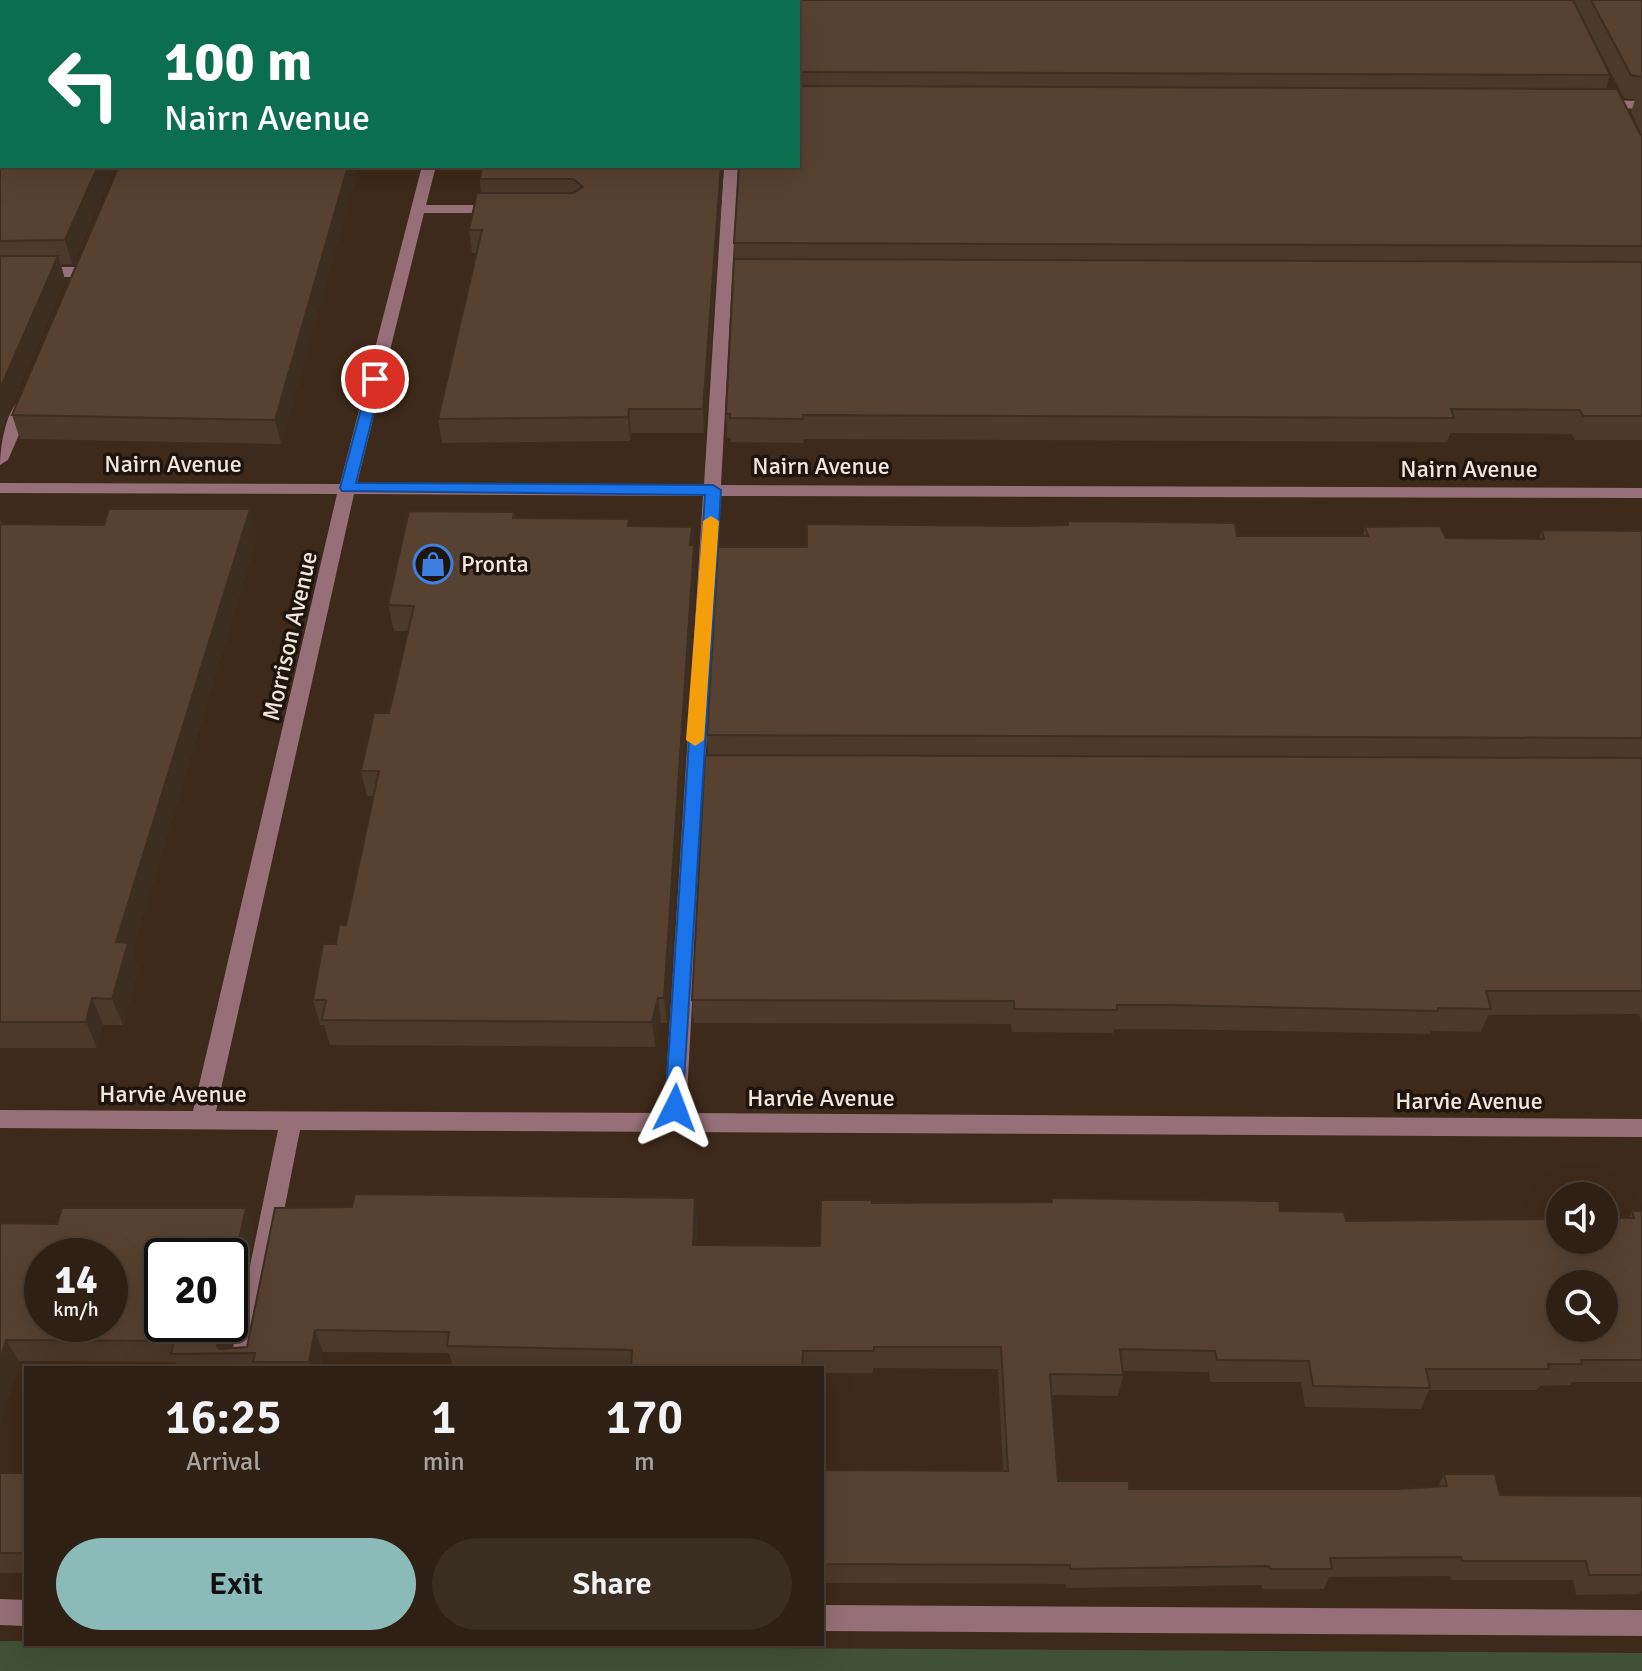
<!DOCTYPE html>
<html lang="en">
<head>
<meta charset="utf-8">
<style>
	body { margin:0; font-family:Signika,sans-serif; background:#3a2d22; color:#f1f3f6; height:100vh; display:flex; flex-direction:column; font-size:30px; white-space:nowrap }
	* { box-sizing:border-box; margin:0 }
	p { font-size:26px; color:#a7a3a0 }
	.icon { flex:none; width:44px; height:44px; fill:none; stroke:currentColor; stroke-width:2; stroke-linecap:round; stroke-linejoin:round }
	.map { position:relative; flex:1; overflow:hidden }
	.details { position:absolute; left:24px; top:1366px; width:800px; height:280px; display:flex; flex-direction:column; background:#2e2014; border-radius:0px; box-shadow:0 8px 32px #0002,0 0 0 2px #493e34 }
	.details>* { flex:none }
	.top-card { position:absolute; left:0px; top:0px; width:800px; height:168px; box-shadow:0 8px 32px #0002,0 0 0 2px #493e34; background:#0b6e4f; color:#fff; overflow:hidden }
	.tools { position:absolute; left:1546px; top:1182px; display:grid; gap:16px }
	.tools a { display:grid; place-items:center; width:72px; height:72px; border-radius:50%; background:#2e2014; box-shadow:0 8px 32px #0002,0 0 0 2px #493e34; font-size:40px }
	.speed { position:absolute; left:24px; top:1238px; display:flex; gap:16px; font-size:40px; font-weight:700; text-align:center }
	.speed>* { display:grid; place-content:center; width:104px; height:104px; border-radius:50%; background:#2e2014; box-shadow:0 8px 32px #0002,0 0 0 2px #493e34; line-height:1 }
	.speed small { font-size:20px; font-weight:400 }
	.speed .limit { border:4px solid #111; border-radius:12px; background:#fff; color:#111 }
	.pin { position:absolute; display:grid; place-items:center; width:68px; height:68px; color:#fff; margin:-34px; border:4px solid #fff; border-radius:50%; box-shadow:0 2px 8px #0007 }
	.me { position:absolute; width:88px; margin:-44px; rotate:3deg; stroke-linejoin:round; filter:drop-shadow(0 0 6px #0008) }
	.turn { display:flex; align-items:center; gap:28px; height:168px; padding:0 32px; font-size:36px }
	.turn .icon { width:104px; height:104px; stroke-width:2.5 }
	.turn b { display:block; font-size:56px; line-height:68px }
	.eta { display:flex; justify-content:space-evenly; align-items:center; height:136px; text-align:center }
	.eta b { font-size:48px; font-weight:600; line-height:56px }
	.cta { display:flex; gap:16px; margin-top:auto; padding:16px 32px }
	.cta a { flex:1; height:92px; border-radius:48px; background:#8bbbb9; color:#111; font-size:32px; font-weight:600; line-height:92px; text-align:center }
	.cta a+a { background:#3a2d22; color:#f1f3f6 }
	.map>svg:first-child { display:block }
	.green { fill:#415136 }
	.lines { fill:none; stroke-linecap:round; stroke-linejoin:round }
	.minor { fill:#976f78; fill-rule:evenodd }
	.wall { fill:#4b392a }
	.shaded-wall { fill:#3d2e22 }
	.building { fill:#574231; stroke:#3d2e22; stroke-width:2; fill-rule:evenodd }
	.route { fill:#1a73e8; stroke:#114b97; stroke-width:2 }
	.slow { fill:#f59e0b }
	.labels { text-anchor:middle; stroke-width:7; stroke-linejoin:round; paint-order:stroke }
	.street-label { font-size:24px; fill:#f2e5da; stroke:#1e150e }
	.poi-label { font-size:24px; fill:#f2e5da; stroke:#1e150e; text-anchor:start }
</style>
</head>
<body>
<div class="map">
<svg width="1642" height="1671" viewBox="0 0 1642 1671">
	<rect width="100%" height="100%" fill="#3e2a1a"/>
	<!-- green -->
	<path class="green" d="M0,1641h26v3l1616,9v18h-1642z"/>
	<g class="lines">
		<!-- minor -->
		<g class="minor">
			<path d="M1598,100l44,1v8l-49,-2v-6z"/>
			<path d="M422,166h14l-10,39h73l7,4 -7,4h-75l-67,271 347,1 20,-319h14l-17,319 921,3v10l-922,-2 -34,617 956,6v18l-1342,-7 -47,238h-24l49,-238 -278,-2v-18l193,1 144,-617 -337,-1v-10l340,1zM354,494l349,2 -39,617 -448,-2z"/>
			<path d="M0,267h82l8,5 -8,5h-82z"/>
			<path d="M25,397l8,5 -25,58 -8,5c0,-18 6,-61 25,-68z"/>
			<path d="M0,1599l26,1v26l-26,-1z"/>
			<path d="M822,1605l820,5v26l-820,-5z"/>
		</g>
	</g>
	<!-- wall -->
	<g class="wall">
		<path d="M0,0l2,166h113l-43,98h-11l4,16 -65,152z"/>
		<path d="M523,0h1119v135l-11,-23 4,-12 -11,-2 -50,-96 36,73 -4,14 36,47v304h-67l-3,-6 -122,-1 -3,9 -643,-3 -1,4 -72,-1v-4h-4l-1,-24 9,-155 -1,-16 64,-77v-164z"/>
		<path d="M724,166l-20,267h-73l-1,8 -188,2 -4,-24 38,-166h-4l-3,-23 12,-37 -1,-14z"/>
		<path d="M356,175l-75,269 -261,-5 -8,-24z"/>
		<path d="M250,509l7,27 -125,416 6,17 -15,56h-20l-6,23h-97v-529l2,5 102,1z"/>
		<path d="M514,512l1,6 114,8 63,1 3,44 -28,452h-6l-6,24 -325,-2 -6,-20h-4l-7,-25 23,-56 10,-19 28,-129h-7l-6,-25 28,-58 19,-82h-14l-6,-26z"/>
		<path d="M1068,521l169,15h126l2,-9 81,11 93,1 3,-9 100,1v493l-3,-10 -151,1 -7,17 -50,-1 -1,3 -265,-5h-51l-1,4 -101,-1 -1,-8 -317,-1 -2,-23 16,-245 -1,-20 100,-188 216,-21 44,-1z"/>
		<path d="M695,1198l2,23 -1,24 124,1 52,-43 179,-1v-4l229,13 66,10 283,-3 3,-7h10v171h-70l-2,3 -30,1 -3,4h-108l-8,19 -116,-2 -4,-25h-91l-1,-10 -86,-1v4l-5,21 -66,-1 6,86 71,8h268l41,-2 6,-13 56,21 142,1v94l-3,4 -63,1 -3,-15h-122l-1,-4 -121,1 -5,12h-62v-4l-196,3v-4l-244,-1v-113l181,1 -5,-102 -125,-1v5h-51v-5h-369l-4,-15 -126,-1 -3,16h-142l-3,-6 -156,-1 -19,65v-203l254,7 -24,119 17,-2 105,-140z"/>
		<rect x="0" y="1473" width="26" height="100"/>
	</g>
	<!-- shaded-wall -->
	<g class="shaded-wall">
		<path d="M98,166h17l-43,98 -7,-24z"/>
		<path d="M348,166h11l-78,278 -6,-24z"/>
		<path d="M721,166h3l-20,267 -1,-24z"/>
		<path d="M58,256l7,24 -65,152v-43z"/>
		<path d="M629,409l2,24 -1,8 -2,-24z"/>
		<path d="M250,509l7,27 -125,416 6,17 -15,56 -11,-26 4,-57z"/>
		<path d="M692,527l3,44 -28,452 -3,-25z"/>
		<path d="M92,998l11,27 -6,23 -11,-26z"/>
		<path d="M658,998l3,25 -6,24 -3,-25z"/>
		<path d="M695,1198l2,23 -2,47 -2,-23z"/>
		<path d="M246,1208l8,22 -25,123h-9l-3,-7 4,-22h9v-42z"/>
		<path d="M315,1330l8,22 -3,16h-9l-2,-6z"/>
		<path d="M6,1340l13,21 -19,65v-65z"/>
	</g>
	<!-- building -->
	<g class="building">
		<path d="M0,0h399v2h-397v164h96l-33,74 -65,1z"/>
		<path d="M523,0h1050l37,75 -812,-3v-70h-276z"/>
		<path d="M1591,0h51v77l-11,-2z"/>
		<path d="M798,86l819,3 23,45 2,2v110l-908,-3 5,-77h59z"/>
		<path d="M119,166h229l-73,254 -263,-5z"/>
		<path d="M482,166h239l-18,243h-74l-1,8 -190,2 44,-189h-13l8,-37h96l10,-6 -10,-8h-93z"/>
		<path d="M0,256h58l-58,133z"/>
		<path d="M734,259l908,3v154h-59l-3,-6 -129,-1 3,9 -651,-3v4l-73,-1v-4h-4z"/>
		<path d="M109,509h141l-134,433 12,1 -16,56 -20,-1 -6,24h-86v-498l104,1z"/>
		<path d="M409,511l105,1 -1,6 116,1 -1,7 64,1 -2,18h4l-30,453h-6l-6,24 -330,-2 4,-20h-13l10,-56h13l3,-19h7l33,-154h-18l13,-58h15l25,-107 -26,-1z"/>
		<path d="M1068,521l167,2 2,13h131l-3,-9 75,-1 6,12 98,1 -2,-9 100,1v207l-935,-3 11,-188h89v-23l216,2 45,-1z"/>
		<path d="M705,755l937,3v233h-156l5,18 -53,-1v3l-268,-6h-53v5l-103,-1v-8l-322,-1z"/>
		<path d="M355,1194l340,4 -2,47 127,1 1,-46h51v3l180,-1 -1,-4 228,3 1,10 64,1 2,9 214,-2v21h44v-22h30l-2,-7h10v149h-61l1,4h-34l1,5h-123l4,19 -117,-2 -4,-25 -92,-1 -2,-9 -95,-2 3,26 -73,-1 8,107h71v8h268l50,-3 -3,-12h51l5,21 142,1v79h-53l-3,-14h-124l-1,-4 -131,1 2,11h-62l-1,-3 -199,3v-4l-248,-1v-94l186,1 -7,-124h-127v4h-71l-1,17h-171l1,-18 -185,-4 2,-14 -134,-2 -6,32h-56l2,-9 -84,1 3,-13 -168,-1 -6,21v-138l57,1 5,-16h184l-16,74v-26h-68v68h59l-4,22 3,3 27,-2 28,-139 77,-1zM42,1256h68v68h-68zM1560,1284h44v44h-44z"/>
		<rect x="0" y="1473" width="26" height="80"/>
	</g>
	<!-- route -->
	<path class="route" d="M370,375l12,4 -26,104 357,2 8,5 -39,624h-14l-3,-6 40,-613 -363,-4 -2,-3z"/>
	<!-- slow -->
	<path class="slow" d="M711,516l8,5 -15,219 -9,6 -9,-6 17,-219z"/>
	<!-- icons -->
	<defs>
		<symbol id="shop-ring" viewBox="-11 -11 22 22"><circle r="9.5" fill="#1e150e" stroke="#3f7fe0" stroke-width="1.5"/><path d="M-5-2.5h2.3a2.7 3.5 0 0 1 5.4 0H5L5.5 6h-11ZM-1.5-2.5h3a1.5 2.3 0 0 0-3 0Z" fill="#3f7fe0"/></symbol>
	</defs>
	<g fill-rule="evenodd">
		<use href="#shop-ring" x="411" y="542" width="44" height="44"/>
	</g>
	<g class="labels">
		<!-- street labels -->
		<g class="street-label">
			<text x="173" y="472">Nairn Avenue</text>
			<text x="821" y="474">Nairn Avenue</text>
			<text x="1469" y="477">Nairn Avenue</text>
			<text transform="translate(290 636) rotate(-77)" y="8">Morrison Avenue</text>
			<text x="173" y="1102">Harvie Avenue</text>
			<text x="821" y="1106">Harvie Avenue</text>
			<text x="1469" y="1109">Harvie Avenue</text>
		</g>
		<!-- poi labels -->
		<g class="poi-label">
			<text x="461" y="572">Pronta</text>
		</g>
	</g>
</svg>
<div class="tools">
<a><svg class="icon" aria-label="sound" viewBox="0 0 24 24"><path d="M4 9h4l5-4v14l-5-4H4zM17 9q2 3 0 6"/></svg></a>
<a><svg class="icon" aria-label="search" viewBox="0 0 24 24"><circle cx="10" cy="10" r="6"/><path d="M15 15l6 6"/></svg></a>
</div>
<div class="speed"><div>14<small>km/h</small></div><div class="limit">20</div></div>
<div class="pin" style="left:375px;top:379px;background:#d93025"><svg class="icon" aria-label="arrive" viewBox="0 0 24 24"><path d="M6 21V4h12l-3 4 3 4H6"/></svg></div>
<svg class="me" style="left:675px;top:1108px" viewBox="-20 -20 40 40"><path d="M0-17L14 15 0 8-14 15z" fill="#1a73e8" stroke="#fff" stroke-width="4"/></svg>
<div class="top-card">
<div class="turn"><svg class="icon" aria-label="left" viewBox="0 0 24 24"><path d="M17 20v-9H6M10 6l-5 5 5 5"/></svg><div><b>100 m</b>Nairn Avenue</div></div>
</div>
<section class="details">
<div class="eta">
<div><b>16:25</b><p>Arrival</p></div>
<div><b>1</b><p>min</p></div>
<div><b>170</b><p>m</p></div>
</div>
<div class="cta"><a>Exit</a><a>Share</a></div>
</section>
</div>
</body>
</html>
